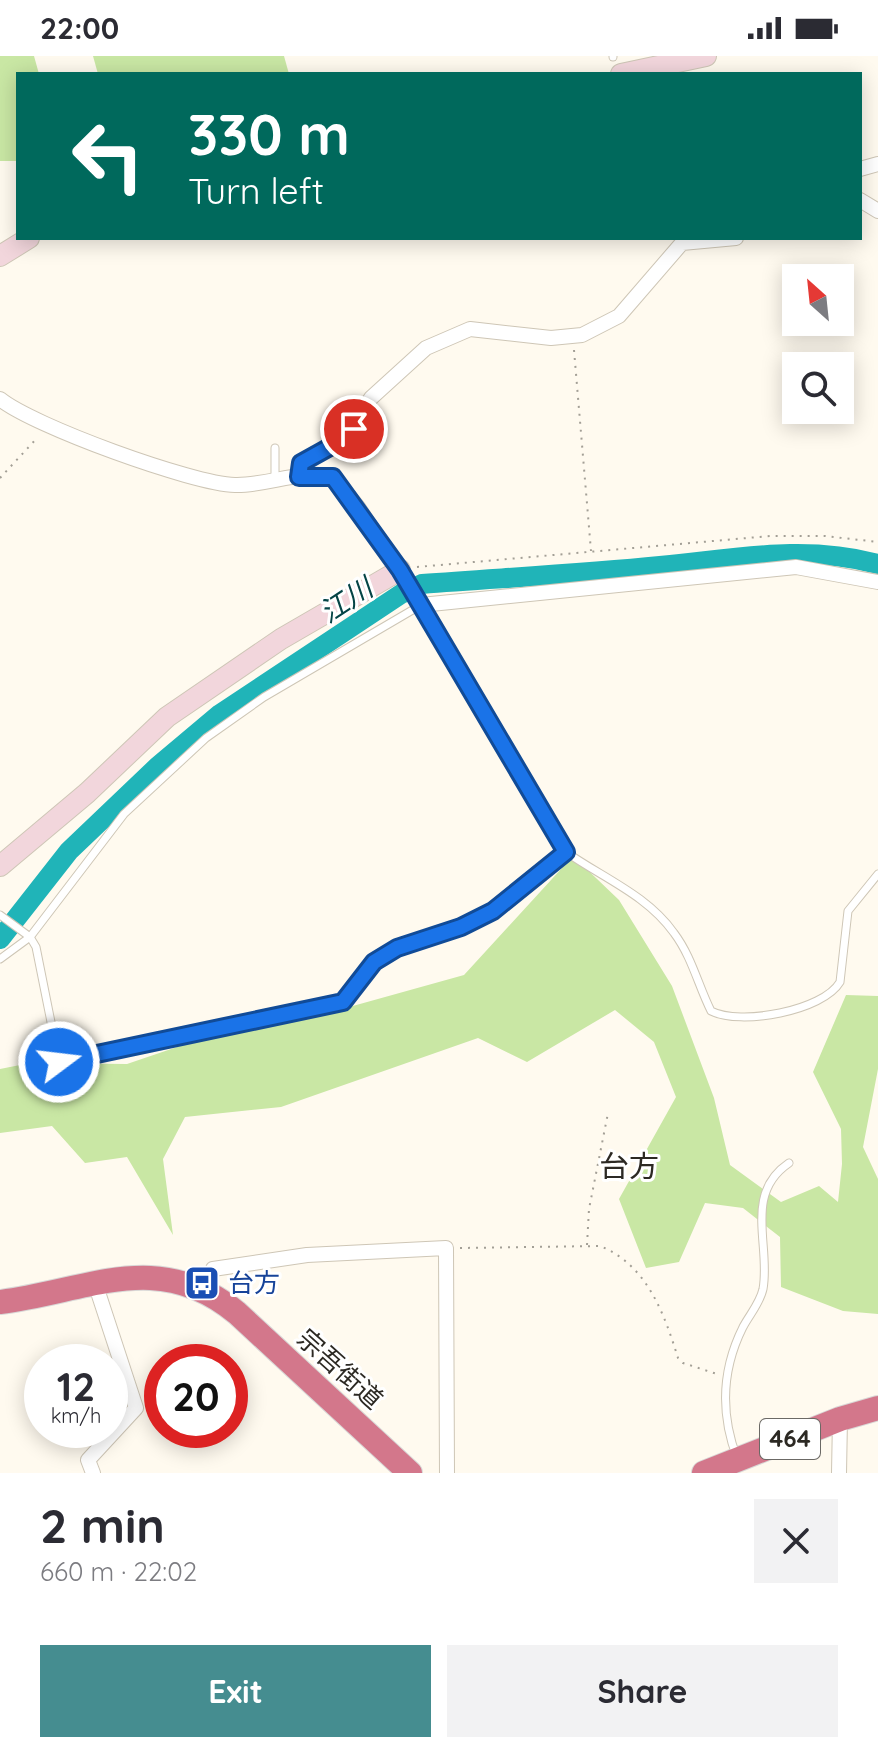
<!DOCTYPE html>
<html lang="en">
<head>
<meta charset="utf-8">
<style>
	body { margin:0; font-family:Quicksand,"Noto Sans JP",sans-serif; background:#f2f2f3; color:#2b2b33; height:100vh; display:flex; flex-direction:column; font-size:30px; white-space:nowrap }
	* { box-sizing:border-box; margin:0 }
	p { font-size:26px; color:#7c7c81 }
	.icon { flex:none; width:44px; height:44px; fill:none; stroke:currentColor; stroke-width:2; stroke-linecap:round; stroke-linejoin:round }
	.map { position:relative; height:1417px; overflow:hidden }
	.drawer { display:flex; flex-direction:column; background:#fff; flex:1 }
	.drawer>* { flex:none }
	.banner { position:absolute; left:16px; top:16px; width:846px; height:168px; border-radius:0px; box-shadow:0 4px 20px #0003; background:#00695c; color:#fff; overflow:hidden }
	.needle { width:52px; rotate:333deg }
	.buttons { position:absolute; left:782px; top:208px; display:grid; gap:16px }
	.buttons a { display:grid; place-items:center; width:72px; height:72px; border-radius:0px; background:#fff; box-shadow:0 4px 20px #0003; font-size:40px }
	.speed { position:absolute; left:24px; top:1288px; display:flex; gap:16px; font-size:40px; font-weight:700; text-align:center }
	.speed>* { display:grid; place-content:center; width:104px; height:104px; border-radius:50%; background:#fff; box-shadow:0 4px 20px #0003; line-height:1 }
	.speed small { font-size:20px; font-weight:400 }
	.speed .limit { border:12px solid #d22; background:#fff; color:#111 }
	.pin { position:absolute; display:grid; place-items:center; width:68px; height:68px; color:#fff; margin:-34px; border:4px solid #fff; border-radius:50%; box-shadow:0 2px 8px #0007 }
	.me { position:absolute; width:88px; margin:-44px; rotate:75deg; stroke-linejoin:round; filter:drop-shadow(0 0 6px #0008) }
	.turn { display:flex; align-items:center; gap:28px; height:168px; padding:0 40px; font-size:36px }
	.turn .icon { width:104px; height:104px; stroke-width:2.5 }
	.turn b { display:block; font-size:56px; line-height:68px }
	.round { display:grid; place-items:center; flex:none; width:84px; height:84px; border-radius:0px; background:#f2f2f3 }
	.headline { display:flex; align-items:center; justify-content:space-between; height:136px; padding:0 40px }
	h1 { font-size:48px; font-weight:700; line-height:60px }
	.primary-button { display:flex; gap:16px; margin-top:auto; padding:16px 40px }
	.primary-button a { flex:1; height:92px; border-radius:0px; background:#458d90; color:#fff; font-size:32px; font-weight:700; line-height:92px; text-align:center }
	.primary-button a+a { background:#f2f2f3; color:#2b2b33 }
	.status { display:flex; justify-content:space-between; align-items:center; height:56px; padding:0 40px; background:#fff; direction:ltr }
	.status svg { height:22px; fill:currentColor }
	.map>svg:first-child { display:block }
	.green { fill:#c9e7a4 }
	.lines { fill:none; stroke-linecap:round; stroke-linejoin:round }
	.river { stroke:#20b4b8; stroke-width:20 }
	.lane-casing { stroke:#cec6b6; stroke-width:9 }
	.street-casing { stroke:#cec6b6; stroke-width:16 }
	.secondary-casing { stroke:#cec6b6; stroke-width:22 }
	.highway-casing { stroke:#d9d8d7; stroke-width:26 }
	.path { stroke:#a39f96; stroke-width:2; stroke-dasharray:2 6; stroke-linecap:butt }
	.lane { stroke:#fff; stroke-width:7 }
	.street { stroke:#fff; stroke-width:14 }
	.secondary { stroke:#f2d6dc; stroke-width:20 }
	.highway { stroke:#d3778b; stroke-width:24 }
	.route-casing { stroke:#114b97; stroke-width:20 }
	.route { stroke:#1a73e8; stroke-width:14 }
	.labels { text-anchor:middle; stroke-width:6; stroke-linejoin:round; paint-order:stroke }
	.shield { fill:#fff; stroke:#6b6965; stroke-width:2 }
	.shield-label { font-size:24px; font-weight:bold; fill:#2c2923 }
	.transit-label { font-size:26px; fill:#164399; stroke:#fff; text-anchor:start }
	.street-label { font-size:26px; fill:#2c2923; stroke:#fff }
	.water-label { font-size:28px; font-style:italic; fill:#054446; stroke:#fff }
	.quarter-label { font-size:30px; fill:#2c2923; stroke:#fff }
</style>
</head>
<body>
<div class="status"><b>22:00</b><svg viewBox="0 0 49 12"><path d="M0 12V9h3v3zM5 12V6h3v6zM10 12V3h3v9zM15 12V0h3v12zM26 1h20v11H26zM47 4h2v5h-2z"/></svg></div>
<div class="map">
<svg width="878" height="1417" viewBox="0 0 878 1417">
	<rect width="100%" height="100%" fill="#fffaef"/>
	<!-- green -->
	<g class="green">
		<path d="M0,0h34l5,18h-21v87h-18z"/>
		<path d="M93,0h191l5,18h-191z"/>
		<path d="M573,800l46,44 53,86 42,112 16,67 51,37 38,-16 19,16 4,-38 -1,-35 -28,-57 33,-77 32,1v73l-15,78 15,32v135l-35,-3 -62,-24 -1,-50 -37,-29 -38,-5 -26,59 -33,6 -27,-69 57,-102 -22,-55 -39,-32 -88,52 -49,-24 -197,69 -96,10 -22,42 10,76 -46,-78 -42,6 -33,-37 -52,7v-64l30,-6 97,1 97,-33 118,-22 122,-34z"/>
	</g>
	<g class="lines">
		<!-- river -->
		<path class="river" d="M0,883l69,-88 88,-84 63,-53 181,-120 21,-10c79,-6 159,-10 238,-18 74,-7 145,-22 218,-2"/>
		<defs>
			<g id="lane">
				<path d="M613,0v1"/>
				<path d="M275,392v31"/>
				<path d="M0,859l30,22 6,10 23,115 284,-60 31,-40 23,-14 64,-21 32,-16 73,-59c37,26 81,43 108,81 18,24 24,52 37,78 29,15 112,0 129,-29l8,-71 30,-37"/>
				<path d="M0,903l30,-22 94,-123 82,-76 58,-41 157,-92 145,247"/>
				<path d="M737,1402c-17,-45 -15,-89 6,-131 7,-13 17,-24 20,-38 8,-43 -20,-95 26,-126"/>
			</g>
			<g id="street">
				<path d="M860,113l18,-5"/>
				<path d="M860,144l18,11"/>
				<path d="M0,343c33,27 193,85 235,86 32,1 66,-16 98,-8l25,30 63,98 375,-38 82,15"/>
				<path d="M299,421v-12l47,-28 25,-39 55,-50 44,-19 81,9 31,-3 37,-19 63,-73 54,-5"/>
				<path d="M206,1235l7,-22 94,-14 139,-7 1,225"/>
				<path d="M93,1417l-5,-13 48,-52 -42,-128"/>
				<path d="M839,1417l1,-54"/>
			</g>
			<g id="secondary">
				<path d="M621,18l85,-18"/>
				<path d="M0,200l29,-18"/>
				<path d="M0,810l87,-73 80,-76 114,-78 119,-69"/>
			</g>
			<g id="highway">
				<path d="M0,1246c86,-10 158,-55 237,11l173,160"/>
				<path d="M704,1417l136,-54 38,-11"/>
			</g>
		</defs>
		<!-- lane casing -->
		<use href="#lane" class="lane-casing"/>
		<!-- street casing -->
		<use href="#street" class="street-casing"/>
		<!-- secondary casing -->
		<use href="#secondary" class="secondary-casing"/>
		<!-- highway casing -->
		<use href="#highway" class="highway-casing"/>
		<!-- path -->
		<g class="path">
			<path d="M574,294l17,201"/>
			<path d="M0,422l38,-41"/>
			<path d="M417,511l353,-31h55l53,6"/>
			<path d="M587,1189l2,-36 19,-96"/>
			<path d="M460,1192l140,-2c47,19 64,67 78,112l5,5 34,11"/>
		</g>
		<!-- lane -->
		<use href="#lane" class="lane"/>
		<!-- street -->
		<use href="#street" class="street"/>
		<!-- secondary -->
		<use href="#secondary" class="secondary"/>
		<!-- highway -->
		<use href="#highway" class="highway"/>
	</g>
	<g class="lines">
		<defs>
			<path id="route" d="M59,1006l284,-60 31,-40 23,-14 64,-21 32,-16 73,-59 -166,-282 -67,-93h-34l2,-14 36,-20 17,-14"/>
		</defs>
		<!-- route casing -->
		<use href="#route" class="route-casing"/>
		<!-- route -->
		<use href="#route" class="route"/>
	</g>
	<!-- icons -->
	<defs>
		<symbol id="bus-square" viewBox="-11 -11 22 22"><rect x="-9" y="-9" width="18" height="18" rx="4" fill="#1a4fb4" stroke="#fff"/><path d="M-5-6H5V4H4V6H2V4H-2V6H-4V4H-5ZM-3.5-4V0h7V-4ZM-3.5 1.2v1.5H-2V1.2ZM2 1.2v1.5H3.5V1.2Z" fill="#fff"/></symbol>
	</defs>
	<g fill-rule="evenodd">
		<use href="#bus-square" x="182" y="1207" width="40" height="40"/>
	</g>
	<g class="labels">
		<!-- shield labels -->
		<rect class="shield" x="760" y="1363" width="60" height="40" rx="6"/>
		<g class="shield-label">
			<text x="790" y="1391">464</text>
		</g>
		<!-- transit labels -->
		<g class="transit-label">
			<text x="228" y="1236">台方</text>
		</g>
		<!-- street labels -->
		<g class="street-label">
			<text transform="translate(340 1313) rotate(42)" y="9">宗吾街道</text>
		</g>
		<!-- water labels -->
		<g class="water-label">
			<text transform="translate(346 544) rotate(-33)" y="10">江川</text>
		</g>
		<!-- quarter labels -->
		<g class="quarter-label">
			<text x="629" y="1121">台方</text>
		</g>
	</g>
</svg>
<div class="buttons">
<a><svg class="needle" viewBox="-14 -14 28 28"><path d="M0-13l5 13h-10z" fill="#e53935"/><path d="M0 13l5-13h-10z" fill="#7c7c81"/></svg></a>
<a><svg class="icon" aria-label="search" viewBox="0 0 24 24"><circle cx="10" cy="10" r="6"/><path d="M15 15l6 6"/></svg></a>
</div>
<div class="speed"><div>12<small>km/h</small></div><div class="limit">20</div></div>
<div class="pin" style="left:354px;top:373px;background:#d93025"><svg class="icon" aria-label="arrive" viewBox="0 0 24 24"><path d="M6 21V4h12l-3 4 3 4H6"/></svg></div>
<svg class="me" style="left:59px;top:1006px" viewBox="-20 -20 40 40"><circle r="17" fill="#1a73e8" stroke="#fff" stroke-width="3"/><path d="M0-11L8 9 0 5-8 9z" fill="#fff"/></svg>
<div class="banner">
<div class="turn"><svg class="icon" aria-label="left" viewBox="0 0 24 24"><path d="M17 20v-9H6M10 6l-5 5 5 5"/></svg><div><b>330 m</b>Turn left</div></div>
</div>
</div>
<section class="drawer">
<div class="headline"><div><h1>2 min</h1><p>660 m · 22:02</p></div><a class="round"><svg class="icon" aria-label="close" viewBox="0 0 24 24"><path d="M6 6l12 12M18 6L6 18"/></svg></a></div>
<div class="primary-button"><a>Exit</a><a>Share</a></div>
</section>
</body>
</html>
